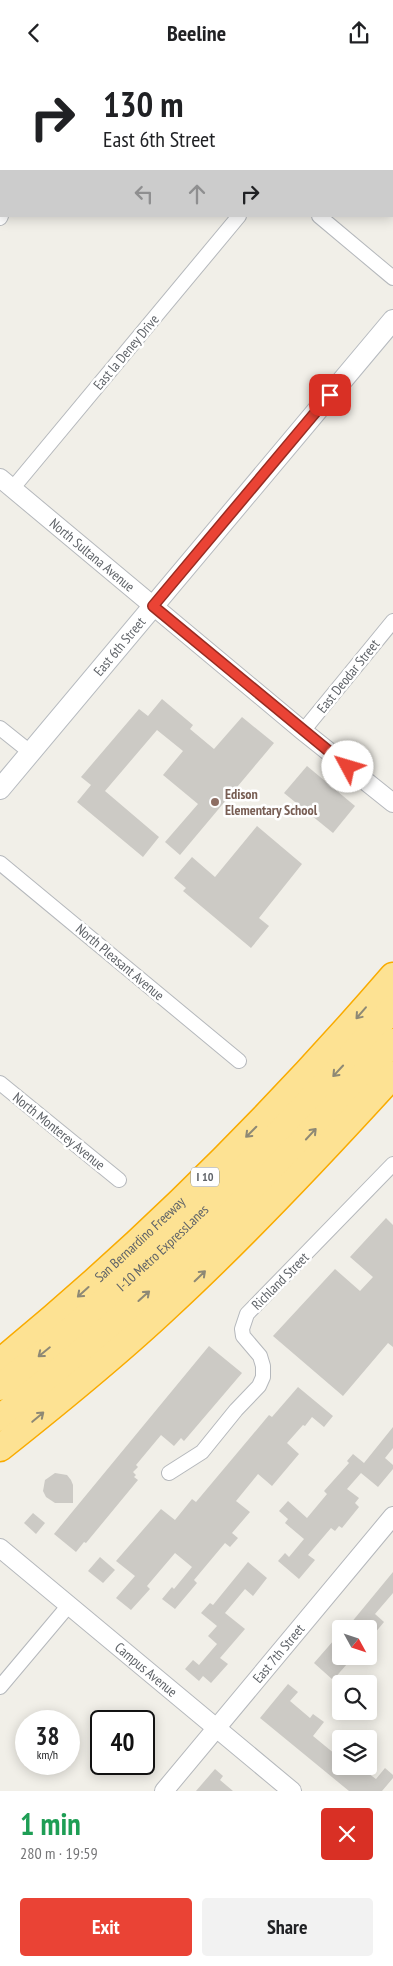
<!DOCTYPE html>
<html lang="en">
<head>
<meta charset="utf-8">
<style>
	body { margin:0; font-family:"PT Sans Narrow",sans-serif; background:#f2f2f2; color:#202124; height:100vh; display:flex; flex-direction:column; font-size:19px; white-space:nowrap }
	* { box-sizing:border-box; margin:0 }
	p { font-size:16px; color:#757577 }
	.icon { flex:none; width:28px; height:28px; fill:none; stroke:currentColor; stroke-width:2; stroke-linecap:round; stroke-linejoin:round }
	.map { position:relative; height:1726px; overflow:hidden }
	.panel { display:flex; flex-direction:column; background:#fff; flex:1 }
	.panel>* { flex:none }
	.banner { position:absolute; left:0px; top:0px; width:394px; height:152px; box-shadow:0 2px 12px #0003; background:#fff; color:#202124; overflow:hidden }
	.needle { width:32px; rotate:130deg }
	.buttons { position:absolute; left:332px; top:1555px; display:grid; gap:10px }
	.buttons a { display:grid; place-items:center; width:45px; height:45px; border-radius:5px; background:#fff; box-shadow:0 2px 12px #0003; font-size:25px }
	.speed { position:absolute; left:15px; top:1645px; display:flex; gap:10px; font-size:25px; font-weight:700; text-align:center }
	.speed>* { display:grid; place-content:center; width:65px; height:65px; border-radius:50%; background:#fff; box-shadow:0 2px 12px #0003; line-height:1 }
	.speed small { font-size:12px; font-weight:400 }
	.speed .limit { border:2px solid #111; border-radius:8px; background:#fff; color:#111 }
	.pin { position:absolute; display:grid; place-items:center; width:42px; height:42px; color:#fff; margin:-21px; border-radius:10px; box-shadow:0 2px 8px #0006 }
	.me { position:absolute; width:55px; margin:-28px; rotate:309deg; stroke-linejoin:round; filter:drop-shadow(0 0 4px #0008) }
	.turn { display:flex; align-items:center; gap:18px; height:105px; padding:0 20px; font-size:22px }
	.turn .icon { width:65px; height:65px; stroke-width:2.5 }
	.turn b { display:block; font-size:35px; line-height:42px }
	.lanes { display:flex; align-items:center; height:48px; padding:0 20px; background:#0003; justify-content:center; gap:25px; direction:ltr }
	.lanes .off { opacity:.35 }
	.round { display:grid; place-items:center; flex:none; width:52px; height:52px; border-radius:5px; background:#f2f2f2 }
	.headline { display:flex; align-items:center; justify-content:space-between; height:85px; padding:0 20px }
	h1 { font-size:30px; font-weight:700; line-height:38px; color:#1e9e55 }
	.cta { display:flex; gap:10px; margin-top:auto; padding:10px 20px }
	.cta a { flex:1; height:58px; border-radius:5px; background:#ea4335; color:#fff; font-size:20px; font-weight:700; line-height:58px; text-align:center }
	.cta a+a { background:#f2f2f2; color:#202124 }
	header { display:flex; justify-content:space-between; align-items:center; height:65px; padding:0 20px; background:#fff; font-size:22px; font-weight:700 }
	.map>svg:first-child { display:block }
	.building { fill:#cccac5 }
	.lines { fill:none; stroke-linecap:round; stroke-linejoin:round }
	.minor-casing { stroke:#b5b8bc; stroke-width:16 }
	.tertiary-casing { stroke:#b5b8bc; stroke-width:20 }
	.secondary-casing { stroke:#b6babf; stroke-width:22 }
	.motorway-casing { stroke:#f9ab00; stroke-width:29 }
	.minor { stroke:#fff; stroke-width:14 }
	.tertiary { stroke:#fff; stroke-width:18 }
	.secondary { stroke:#fff; stroke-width:20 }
	.motorway { stroke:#fde293; stroke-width:26 }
	.oneway { stroke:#8e8975 }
	.route-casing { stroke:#982c22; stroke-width:12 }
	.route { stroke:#ea4335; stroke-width:9 }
	.education-dot { fill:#8d6e63; stroke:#fff; stroke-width:2 }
	.labels { text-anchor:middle; stroke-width:5; stroke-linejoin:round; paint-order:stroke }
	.shield { fill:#fff; stroke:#8f9295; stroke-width:1 }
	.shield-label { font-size:12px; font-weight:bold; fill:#5f6368 }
	.street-label { font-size:14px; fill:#5f6368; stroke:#fff }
	.education-label { font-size:14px; font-weight:bold; fill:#785e54; stroke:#fff; text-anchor:start }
</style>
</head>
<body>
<header><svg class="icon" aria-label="back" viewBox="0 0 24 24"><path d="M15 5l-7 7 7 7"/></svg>Beeline<svg class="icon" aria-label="share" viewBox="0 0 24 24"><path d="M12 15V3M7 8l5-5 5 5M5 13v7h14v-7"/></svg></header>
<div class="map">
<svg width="393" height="1726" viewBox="0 0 393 1726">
	<rect width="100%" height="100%" fill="#f1efe8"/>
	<!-- building -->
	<g class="building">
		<path d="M162,634l31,26 -3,4 24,20 28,-32 32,26 -94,112 -15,-13 33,-38 -35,-29 20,-24 -26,-21 -52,61 54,46 -16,20 -66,-55 14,-17 -10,-8 58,-68 9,7z"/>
		<path d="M307,701l48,40 -22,27 -49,-40z"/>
		<path d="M257,761l45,38 -43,54 10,8 -18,22 -68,-57 3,-3 -12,-10 18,-21 23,20z"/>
		<path d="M386,1153l7,7v122l-5,-4 -45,53 -70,-60 62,-67 25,22 13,-14 -23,-20z"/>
		<path d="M209,1281l33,27 -58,68 -3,-3 -7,8 -13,-11 -25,30 2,2 -5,5 3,3 -2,2 4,3 -52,63 -2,-1 -8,10 -22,-18z"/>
		<path d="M298,1322l35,29 -9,11 -12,-10 -7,9 -2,-1 -16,18 12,11 -27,32 -14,-12 -22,27 14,11 -18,21 6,5 -8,9 -5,-4 -31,37 3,3 -22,26 -13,-10 10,-12 2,2 18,-22 -17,-14 -28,33 3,3 -19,21 -15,-12 19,-22 -19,-15 45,-52 14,11 17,-21 4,3 73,-87 3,2z"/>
		<path d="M393,1362v21l-8,10 8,7v4l-15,18 -17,-14 -14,16 12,9 -4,5 4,4 -17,21 -3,-2 -4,5 -4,-3 -23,27 7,5 -16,19 -21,-18 7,-8 4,4 15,-18 -19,-16 3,-4 -9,-8 9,-10 19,17 20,-24 -3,-3 25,-28 -2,-2 6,-7 11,9z"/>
		<path d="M55,1408l12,2 4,5 2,5v18h-18l-9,-6 -3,-6 2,-11z"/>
		<path d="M33,1448l12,10 -9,11 -12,-11z"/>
		<path d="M100,1492l15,13 -12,13 -15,-12z"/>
		<path d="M248,1497l19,16 -14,18 -8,-7 -20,24 20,16 -25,29 8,6 -17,19 -8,-7 -4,5 -14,-12 8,-9 6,5 18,-21 -9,-8 9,-10 -16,-13 9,-10 3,2z"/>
		<path d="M393,1507v21l-18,21 9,8 -15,18v-11h-23z"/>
		<path d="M341,1567v24h13l-21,24 -19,-17z"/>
		<path d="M288,1619l10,8 -8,9 20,17 3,-4 11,8 -11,14 28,23v7h17l18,13 9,-11 8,7v3l-11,13h-33l-89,-73z"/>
		<path d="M215,1704l8,7 -3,4 13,11h-37z"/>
	</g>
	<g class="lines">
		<defs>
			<g id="minor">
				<path d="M138,0l2,1"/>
				<path d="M127,1l1,-1"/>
				<path d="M280,1l1,-1"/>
				<path d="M319,151l74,62"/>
				<path d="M0,153l1,-2"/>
				<path d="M12,424l227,-273"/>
				<path d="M0,663l30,24"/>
				<path d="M303,666l90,-110"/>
				<path d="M0,798l239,198"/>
				<path d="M0,1018l119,97"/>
				<path d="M169,1408l33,-21 34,-42 23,-24 4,-9v-11l-3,-10 -17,-20 -1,-7 5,-15 146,-150"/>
				<path d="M0,1622l69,-82"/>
			</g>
			<g id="tertiary">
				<path id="s1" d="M0,413l303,253 90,72"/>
				<path id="s2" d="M0,1483l292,243"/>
				<path id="s3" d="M164,1726l229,-275"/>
			</g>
			<g id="secondary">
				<path id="s4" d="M0,724l393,-469"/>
			</g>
			<g id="motorway">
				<path id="s5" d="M0,1297c143,-117 273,-247 393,-386"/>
				<path id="s6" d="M0,1322c144,-111 274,-242 393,-379"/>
				<path d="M0,1353c144,-111 273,-240 393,-376"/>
				<path d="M0,1383c58,-46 115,-92 168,-142 79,-73 153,-152 225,-231"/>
			</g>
		</defs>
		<!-- minor casing -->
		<use href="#minor" class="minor-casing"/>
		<!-- tertiary casing -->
		<use href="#tertiary" class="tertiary-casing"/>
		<!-- secondary casing -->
		<use href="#secondary" class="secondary-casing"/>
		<!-- motorway casing -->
		<use href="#motorway" class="motorway-casing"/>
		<!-- minor -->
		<use href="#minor" class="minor"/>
		<!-- tertiary -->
		<use href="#tertiary" class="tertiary"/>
		<!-- secondary -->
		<use href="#secondary" class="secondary"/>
		<!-- motorway -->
		<use href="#motorway" class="motorway"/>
	</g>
	<!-- one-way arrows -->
	<defs><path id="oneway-shaft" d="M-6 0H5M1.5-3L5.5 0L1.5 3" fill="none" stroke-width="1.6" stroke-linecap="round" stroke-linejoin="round" transform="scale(1.25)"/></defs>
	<g class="oneway">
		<use href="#oneway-shaft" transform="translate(361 948) rotate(131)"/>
		<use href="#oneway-shaft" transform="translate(338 1006) rotate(133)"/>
		<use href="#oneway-shaft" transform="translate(251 1067) rotate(135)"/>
		<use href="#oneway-shaft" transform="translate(311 1069) rotate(-47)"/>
		<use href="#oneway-shaft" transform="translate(200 1211) rotate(-44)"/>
		<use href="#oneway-shaft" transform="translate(83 1227) rotate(138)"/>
		<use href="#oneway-shaft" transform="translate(144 1231) rotate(-42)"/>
		<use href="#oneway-shaft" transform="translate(44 1287) rotate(141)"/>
		<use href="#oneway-shaft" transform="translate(38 1352) rotate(-40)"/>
	</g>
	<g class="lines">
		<defs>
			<path id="route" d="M330,330l-177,211 195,161"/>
		</defs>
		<!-- route casing -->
		<use href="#route" class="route-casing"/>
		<!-- route -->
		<use href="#route" class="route"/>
	</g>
	<!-- markers -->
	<circle class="education-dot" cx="215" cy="737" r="5"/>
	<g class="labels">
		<!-- shield labels -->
		<rect class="shield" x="191" y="1102.5" width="28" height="19" rx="4"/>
		<g class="shield-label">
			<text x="205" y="1116">I 10</text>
		</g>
		<!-- street labels -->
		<g class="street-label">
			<text transform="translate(126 287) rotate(-50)" y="5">East la Deney Drive</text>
			<text dy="5" stroke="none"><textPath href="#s1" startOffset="120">North Sultana Avenue</textPath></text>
			<text dy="5" stroke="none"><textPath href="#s4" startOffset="186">East 6th Street</textPath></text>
			<text transform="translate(348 611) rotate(-51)" y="5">East Deodar Street</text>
			<text transform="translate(120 897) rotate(40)" y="5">North Pleasant Avenue</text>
			<text transform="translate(59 1066) rotate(39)" y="5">North Monterey Avenue</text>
			<text dy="5" stroke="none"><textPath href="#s5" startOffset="186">San Bernardino Freeway</textPath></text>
			<text dy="5" stroke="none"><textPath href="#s6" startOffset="214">I-10 Metro ExpressLanes</textPath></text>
			<text transform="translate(280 1216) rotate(-45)" y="5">Richland Street</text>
			<text dy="5" stroke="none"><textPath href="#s3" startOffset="179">East 7th Street</textPath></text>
			<text dy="5" stroke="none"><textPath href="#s2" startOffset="190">Campus Avenue</textPath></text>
		</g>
		<!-- education labels -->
		<g class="education-label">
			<text x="225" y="734">Edison<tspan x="225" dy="16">Elementary School</tspan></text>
		</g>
	</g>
</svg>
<div class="buttons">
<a><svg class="needle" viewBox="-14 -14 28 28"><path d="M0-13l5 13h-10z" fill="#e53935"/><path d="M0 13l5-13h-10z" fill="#757577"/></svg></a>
<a><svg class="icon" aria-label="search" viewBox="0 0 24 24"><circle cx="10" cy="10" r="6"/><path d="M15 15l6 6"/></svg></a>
<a><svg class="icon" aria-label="layers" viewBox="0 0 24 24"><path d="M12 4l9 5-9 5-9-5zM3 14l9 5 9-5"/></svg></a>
</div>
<div class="speed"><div>38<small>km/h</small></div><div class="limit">40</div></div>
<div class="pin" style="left:330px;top:330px;background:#d93025"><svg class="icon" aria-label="arrive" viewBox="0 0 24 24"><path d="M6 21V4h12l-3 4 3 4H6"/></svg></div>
<svg class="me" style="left:348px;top:702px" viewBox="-20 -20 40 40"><circle r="19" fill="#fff"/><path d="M0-13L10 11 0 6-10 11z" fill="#ea4335"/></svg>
<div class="banner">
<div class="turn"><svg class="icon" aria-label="right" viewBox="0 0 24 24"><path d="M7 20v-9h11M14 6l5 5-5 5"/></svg><div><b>130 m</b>East 6th Street</div></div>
<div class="lanes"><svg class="icon off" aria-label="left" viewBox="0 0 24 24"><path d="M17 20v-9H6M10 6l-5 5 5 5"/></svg><svg class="icon off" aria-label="ahead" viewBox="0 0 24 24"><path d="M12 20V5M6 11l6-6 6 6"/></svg><svg class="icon" aria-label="right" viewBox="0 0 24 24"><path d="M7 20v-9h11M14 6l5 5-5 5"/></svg></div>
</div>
</div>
<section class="panel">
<div class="headline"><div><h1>1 min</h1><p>280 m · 19:59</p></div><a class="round" style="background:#d93025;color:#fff"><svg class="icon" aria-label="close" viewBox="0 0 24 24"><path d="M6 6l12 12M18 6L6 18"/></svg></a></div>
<div class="cta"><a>Exit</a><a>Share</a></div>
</section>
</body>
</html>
